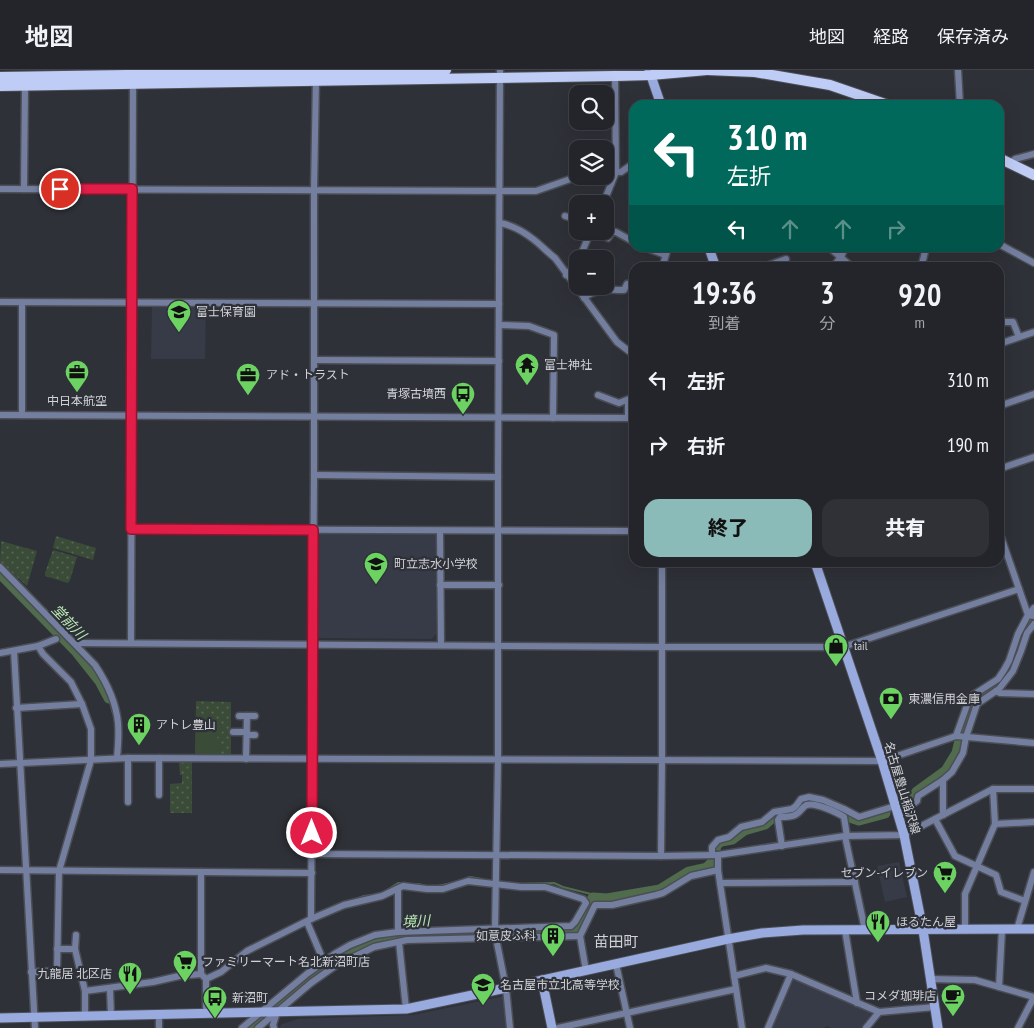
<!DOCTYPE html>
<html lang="ja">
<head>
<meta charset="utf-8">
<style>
	body { margin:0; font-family:"PT Sans Narrow","Noto Sans JP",sans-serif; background:#2f3136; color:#f1f3f6; height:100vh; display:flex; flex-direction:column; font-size:19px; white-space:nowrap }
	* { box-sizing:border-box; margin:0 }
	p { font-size:16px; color:#a3a5a8 }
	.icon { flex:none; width:28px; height:28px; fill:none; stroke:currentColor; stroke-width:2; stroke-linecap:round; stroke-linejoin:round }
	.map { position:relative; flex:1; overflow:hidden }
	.details { position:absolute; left:629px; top:192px; width:375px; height:305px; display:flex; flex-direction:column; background:#23252a; border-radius:15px; box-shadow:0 5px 20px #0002,0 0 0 1px #404247 }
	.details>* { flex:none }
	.guide { position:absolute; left:629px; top:30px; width:375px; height:152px; border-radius:15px; box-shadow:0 5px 20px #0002,0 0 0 1px #404247; background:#00695c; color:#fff; overflow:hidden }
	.tools { position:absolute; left:569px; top:15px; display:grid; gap:10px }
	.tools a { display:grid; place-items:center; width:45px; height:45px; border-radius:10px; background:#23252a; box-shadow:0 5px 20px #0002,0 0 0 1px #404247; font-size:25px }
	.pin { position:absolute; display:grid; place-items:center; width:42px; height:42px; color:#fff; margin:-21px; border:2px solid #fff; border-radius:50%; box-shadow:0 1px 5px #0007 }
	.me { position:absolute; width:55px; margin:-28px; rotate:0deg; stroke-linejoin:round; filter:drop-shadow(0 0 4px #0008) }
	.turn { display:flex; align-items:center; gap:18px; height:105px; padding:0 15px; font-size:22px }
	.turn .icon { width:65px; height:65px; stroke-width:2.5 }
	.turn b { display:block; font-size:35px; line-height:42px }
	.lanes { display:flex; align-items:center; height:48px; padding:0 15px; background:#0003; justify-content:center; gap:25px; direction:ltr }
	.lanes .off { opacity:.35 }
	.eta { display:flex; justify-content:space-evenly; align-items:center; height:85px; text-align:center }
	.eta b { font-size:30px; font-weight:800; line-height:35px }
	.action { display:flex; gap:10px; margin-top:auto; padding:10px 15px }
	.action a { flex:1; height:58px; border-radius:15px; background:#8bbbb9; color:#111; font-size:20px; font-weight:800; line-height:58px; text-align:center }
	.action a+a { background:#2f3136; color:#f1f3f6 }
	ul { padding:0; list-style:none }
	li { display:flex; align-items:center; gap:15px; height:65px; padding:0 15px }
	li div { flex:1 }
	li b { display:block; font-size:19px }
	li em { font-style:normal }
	header { display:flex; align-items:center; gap:30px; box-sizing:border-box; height:70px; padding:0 25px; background:#23252a; border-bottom:1px solid #404247 }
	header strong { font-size:24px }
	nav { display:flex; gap:28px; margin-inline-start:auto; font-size:18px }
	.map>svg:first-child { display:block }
	.built { fill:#373b48 }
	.park { fill:url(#park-dots) }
	.garden { fill:#3a4c38 }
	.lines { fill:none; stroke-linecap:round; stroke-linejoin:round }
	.stream { stroke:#506c4d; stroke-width:2 }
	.river { stroke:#506c4d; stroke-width:11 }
	.street-casing { stroke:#4c4e55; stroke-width:9 }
	.secondary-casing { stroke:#4c4e55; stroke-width:11 }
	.primary-casing { stroke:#4c4e55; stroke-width:12 }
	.street { stroke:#747fa0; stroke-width:6 }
	.secondary { stroke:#99aadf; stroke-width:9 }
	.primary { stroke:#bfcdf6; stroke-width:10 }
	.route-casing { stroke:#92132f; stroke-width:12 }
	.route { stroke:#e11d48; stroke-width:9 }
	.labels { text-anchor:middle; stroke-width:4.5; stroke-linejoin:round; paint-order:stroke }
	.poi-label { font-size:12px; fill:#d0d2d7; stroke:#2f3138; text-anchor:start }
	.street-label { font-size:12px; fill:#d0d2d7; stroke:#2f3138 }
	.water-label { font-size:14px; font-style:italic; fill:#bae9b4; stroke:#2f3138 }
	.quarter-label { font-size:15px; fill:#d0d2d7; stroke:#2f3138 }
</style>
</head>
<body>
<header>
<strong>地図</strong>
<nav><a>地図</a><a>経路</a><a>保存済み</a></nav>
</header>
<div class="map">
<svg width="1034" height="958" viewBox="0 0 1034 958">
	<defs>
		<pattern id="park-dots" width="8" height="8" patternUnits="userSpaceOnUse" patternTransform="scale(1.25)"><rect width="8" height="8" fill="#3a4c38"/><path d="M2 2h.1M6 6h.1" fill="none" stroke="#556554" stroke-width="1.8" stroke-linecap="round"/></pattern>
	</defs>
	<rect width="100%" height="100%" fill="#2f3138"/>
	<!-- built -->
	<g class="built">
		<path d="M152,235l52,1 2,2 -1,51h-54z"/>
		<path d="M318,462h116l3,4 -1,98 -4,5 -114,-1 -2,-3v-101z"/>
		<path d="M899,792l8,35 -22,5 -8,-36z"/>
		<path d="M794,909l76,33 1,5 -10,11h-30l-5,-2 -1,2h-54l20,-48z"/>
		<path d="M505,926l3,32h-229l3,-4 16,-5 115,-4z"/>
	</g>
	<!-- park -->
	<g class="park">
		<path d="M56,466l40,12 -3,12 -40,-12z"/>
		<path d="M1,471l36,10 -10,35 -27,-24z"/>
		<path d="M53,480l24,7 -7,23 -2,3 -23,-7v-3z"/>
		<path d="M196,631l35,1v52h-36z"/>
		<path d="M179,692h13v51h-22v-29l12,-1v-8h-2z"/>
	</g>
	<!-- garden -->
	<path class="garden" d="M196,644h20c0,10 5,9 7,16l-2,3h-4l1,10 7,2 -5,5 -1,4h-24z"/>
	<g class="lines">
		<!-- stream -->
		<g class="stream">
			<path d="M109,628l4,15"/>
			<path d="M467,808l3,-1 12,2"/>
			<path d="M409,814h10l5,2"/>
			<path d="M518,814l36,-1 9,4 28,7 2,4"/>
			<path d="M438,816l18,-4"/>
			<path d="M384,822l14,-9h4"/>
			<path d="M353,830l11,-4 8,-1"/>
			<path d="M246,879l27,-14"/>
		</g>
		<!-- river -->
		<g class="river">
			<path d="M0,503l77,79 23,29 9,17"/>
			<path d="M907,736l10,-14 29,-21 11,-18 6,-25 10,-27 27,-20 10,-12 13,-37 11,-17"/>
			<path d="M715,780l1,-5 5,-4 11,-2 12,-9 21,-6 10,-9 18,-3 7,-4 3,-5 6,-3 30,9 11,8 9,3 26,-7"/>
			<path d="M250,958l62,-51 28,-20 16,-9 18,-7 29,-5 174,-6 16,-32 14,1 53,-9 29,-18 18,-4 4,-4"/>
		</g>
		<defs>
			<g id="street">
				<path d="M500,0l-2,407v283l-3,169 1,9 10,50 4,40"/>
				<path d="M958,0l2,35"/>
				<path d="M1010,93l5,-4 19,-5"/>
				<path d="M605,101l16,1 13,-9"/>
				<path d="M0,119l536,2 43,-15"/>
				<path d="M24,119l1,-104"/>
				<path d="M603,134l13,-32 -1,-96"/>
				<path d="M565,146l13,4"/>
				<path d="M500,153c11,2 24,9 33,16 8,6 14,13 22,19l62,84 17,13"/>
				<path d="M596,161l12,7 4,-6h4l18,10"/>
				<path d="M999,174l35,19"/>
				<path d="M647,178l18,7"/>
				<path d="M830,178l23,20"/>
				<path d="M579,189l12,-28"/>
				<path d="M662,198l6,-20"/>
				<path d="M761,198l25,-9"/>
				<path d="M832,198l9,-11 4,-9"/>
				<path d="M921,198l5,-20"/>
				<path d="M566,205l12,-13"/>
				<path d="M584,228c13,-10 25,-8 40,-8l3,-6 7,3"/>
				<path d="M0,232l499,2"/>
				<path d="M22,233v112"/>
				<path d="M999,252h14l6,15"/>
				<path d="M500,255l29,1 25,9 -1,83"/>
				<path d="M999,274l35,-12"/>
				<path d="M315,290l184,1"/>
				<path d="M598,325l21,8 15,-6"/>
				<path d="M999,336l35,-12"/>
				<path d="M0,345l634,3"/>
				<path d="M628,348v-18"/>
				<path d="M999,399l35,-12"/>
				<path d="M314,405l184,2"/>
				<path d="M131,459l503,2"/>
				<path d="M440,461l1,114"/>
				<path d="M999,461l29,84 6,1"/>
				<path d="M0,497l95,98c12,18 21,36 23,58 1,11 0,24 -1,35"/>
				<path d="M440,515h59"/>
				<path d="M75,573l587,4h181l176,-58"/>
				<path d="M131,573l2,-560"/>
				<path d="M14,581l21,377"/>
				<path d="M0,583l38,-7 18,-7"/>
				<path d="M996,621l4,2 34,1"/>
				<path d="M16,638l66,-4"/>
				<path d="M239,646h16"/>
				<path d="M233,662h14"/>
				<path d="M247,665h8"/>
				<path d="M956,666l14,-39 28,-18 6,-9 5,-9 9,-27 10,-19 6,-7"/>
				<path d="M246,689l1,-43"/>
				<path d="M0,694l128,-6 754,3 74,-25 78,7"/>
				<path d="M943,710v35"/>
				<path d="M159,725v-37"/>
				<path d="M128,732v-44"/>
				<path d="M898,746l19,-15 1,-5 25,-16 9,-8 11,-19 3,-16 11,-33 22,-15 14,-18 8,-20 6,-18 7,-9"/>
				<path d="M935,749l20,37 41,19 5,17 24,9"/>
				<path d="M995,754l39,-2"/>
				<path d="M845,766l20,94"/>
				<path d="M782,776l-4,-26 2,-3c5,0 11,0 15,-2 5,-2 8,-9 12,-10 8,-3 31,8 37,12l3,19"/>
				<path d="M312,784l349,2 57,-1"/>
				<path d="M712,785v-8l6,-7 11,-3 12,-10 21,-5 12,-10 18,-3 4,-3 5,-7 8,-2 14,3 21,9 15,8 36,-11"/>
				<path d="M661,786l1,-96v-198"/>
				<path d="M0,800l312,3"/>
				<path d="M718,800l24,158"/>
				<path d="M720,813l135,-1"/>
				<path d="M398,819v43"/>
				<path d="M311,849l3,-444v-285l2,-112"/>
				<path d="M307,852l17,40"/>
				<path d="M965,859v-35l30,-70 -2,-35"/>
				<path d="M1017,859l17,-57"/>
				<path d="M845,860l12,73"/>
				<path d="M580,866l6,35"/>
				<path d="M399,872l7,67"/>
				<path d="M57,879h18l10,42 68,-9 26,-6 22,-2 5,5 15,-7 26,-21 64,-32 33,-14 38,-9 21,-10 24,3h16l25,-8 53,6h24l38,12 3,4 -11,19 -4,4 -173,6 -23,3 -25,10 -14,8 -28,20 -66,55"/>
				<path d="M75,879l1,-14"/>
				<path d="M616,894l14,64"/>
				<path d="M31,902l26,-1 2,-100 32,-111v-31l-9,-25 -11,-22 -28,-28 -5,-8"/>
				<path d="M201,904v-102"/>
				<path d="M734,906l32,-8 25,6 88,38 56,-5"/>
				<path d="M931,909l44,1 59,17"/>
				<path d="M999,917l3,-57"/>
				<path d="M110,919l1,27"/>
				<path d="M206,943v-34"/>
				<path d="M85,947v-26"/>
				<path d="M159,958v-13"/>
				<path d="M258,958l53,-45 24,-17 39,-19 33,-7 173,-4 15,-31h17l44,-10 7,-2 28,-17 27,-6v-15l127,-19 59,-1 89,-46h41"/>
				<path d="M274,958l-1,-3 4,-13"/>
				<path d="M558,958l178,-39"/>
				<path d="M768,958l23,-54"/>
				<path d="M866,958l13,-16"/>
				<path d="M1018,958l16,-31"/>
			</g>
			<g id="secondary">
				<path d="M649,0l12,35"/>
				<path d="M709,178l7,20"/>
				<path d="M815,492l67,199 22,74 19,95 15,98"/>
				<path d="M542,910l10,48"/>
				<path d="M0,948l406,-9 100,-21 222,-49 34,-6 41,-3 231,-1"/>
			</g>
			<g id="primary">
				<path d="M707,0l48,2 75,13 58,20"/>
				<path d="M0,7l446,-7"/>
				<path d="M0,16l615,-10 36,-1 56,-5"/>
				<path d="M999,88l35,17"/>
			</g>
		</defs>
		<!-- street casing -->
		<use href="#street" class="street-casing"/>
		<!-- secondary casing -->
		<use href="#secondary" class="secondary-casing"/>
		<!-- primary casing -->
		<use href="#primary" class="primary-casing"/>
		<!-- street -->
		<use href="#street" class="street"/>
		<!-- secondary -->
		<use href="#secondary" class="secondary"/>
		<!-- primary -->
		<use href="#primary" class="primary"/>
	</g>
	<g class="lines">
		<defs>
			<path id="route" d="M60,119h72l-1,340 182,1 -1,303"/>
		</defs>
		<!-- route casing -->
		<use href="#route" class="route-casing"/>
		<!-- route -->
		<use href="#route" class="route"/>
	</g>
	<!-- icons -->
	<defs>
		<symbol id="school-pin" viewBox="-11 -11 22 30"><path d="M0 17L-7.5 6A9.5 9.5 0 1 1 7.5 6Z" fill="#6cd362" stroke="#2f3138"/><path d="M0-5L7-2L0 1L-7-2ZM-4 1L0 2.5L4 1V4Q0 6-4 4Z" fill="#111"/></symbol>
		<symbol id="temple-pin" viewBox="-11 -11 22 30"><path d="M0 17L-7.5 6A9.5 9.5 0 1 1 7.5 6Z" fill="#6cd362" stroke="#2f3138"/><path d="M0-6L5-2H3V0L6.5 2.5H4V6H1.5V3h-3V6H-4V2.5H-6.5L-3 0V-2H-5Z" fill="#111"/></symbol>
		<symbol id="office-pin" viewBox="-11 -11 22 30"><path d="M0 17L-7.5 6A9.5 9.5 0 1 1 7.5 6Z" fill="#6cd362" stroke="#2f3138"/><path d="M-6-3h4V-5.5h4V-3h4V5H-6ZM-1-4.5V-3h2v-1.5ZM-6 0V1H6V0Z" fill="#111"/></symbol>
		<symbol id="bus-pin" viewBox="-11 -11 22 30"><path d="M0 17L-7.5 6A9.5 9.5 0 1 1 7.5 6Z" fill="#6cd362" stroke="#2f3138"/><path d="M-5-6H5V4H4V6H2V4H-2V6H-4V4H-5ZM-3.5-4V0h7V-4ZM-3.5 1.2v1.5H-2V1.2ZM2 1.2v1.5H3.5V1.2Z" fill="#111"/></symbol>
		<symbol id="shop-pin" viewBox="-11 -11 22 30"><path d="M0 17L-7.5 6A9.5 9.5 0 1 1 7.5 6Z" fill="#6cd362" stroke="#2f3138"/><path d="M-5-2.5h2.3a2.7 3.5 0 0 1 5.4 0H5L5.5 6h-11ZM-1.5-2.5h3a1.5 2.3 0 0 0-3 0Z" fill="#111"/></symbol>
		<symbol id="bank-pin" viewBox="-11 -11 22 30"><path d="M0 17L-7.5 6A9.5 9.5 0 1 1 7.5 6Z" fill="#6cd362" stroke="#2f3138"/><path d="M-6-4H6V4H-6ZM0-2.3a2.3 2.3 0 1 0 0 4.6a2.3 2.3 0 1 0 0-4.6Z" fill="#111"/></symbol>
		<symbol id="building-pin" viewBox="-11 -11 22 30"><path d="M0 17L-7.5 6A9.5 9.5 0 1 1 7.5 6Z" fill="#6cd362" stroke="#2f3138"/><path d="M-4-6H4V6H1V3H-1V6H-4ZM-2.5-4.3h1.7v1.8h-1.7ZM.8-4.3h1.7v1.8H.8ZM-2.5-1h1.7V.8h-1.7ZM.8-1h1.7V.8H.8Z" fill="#111"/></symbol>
		<symbol id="supermarket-pin" viewBox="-11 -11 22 30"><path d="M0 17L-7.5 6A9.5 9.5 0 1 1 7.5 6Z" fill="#6cd362" stroke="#2f3138"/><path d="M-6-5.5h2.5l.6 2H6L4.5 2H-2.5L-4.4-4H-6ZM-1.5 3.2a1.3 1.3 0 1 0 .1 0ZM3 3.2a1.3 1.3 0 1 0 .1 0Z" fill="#111"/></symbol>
		<symbol id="restaurant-pin" viewBox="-11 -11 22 30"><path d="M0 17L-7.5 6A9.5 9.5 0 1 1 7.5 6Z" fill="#6cd362" stroke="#2f3138"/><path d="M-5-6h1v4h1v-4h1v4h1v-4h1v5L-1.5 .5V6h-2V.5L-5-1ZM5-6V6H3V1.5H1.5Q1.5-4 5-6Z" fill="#111"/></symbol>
		<symbol id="cafe-pin" viewBox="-11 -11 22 30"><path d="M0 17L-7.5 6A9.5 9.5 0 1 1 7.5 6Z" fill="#6cd362" stroke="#2f3138"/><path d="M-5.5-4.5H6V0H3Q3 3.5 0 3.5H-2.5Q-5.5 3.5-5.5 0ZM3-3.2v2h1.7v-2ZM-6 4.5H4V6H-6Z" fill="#111"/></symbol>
	</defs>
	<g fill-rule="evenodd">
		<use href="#school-pin" x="165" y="228" width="28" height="38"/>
		<use href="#temple-pin" x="513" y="281" width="28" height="38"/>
		<use href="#office-pin" x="63" y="288" width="28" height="38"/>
		<use href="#office-pin" x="234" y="291" width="28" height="38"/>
		<use href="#bus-pin" x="449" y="310" width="28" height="38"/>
		<use href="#school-pin" x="362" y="480" width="28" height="38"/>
		<use href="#shop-pin" x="822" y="562" width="28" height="38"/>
		<use href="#bank-pin" x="877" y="615" width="28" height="38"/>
		<use href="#building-pin" x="125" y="641" width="28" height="38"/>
		<use href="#supermarket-pin" x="931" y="789" width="28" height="38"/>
		<use href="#restaurant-pin" x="864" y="838" width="28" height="38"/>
		<use href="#building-pin" x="539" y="852" width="28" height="38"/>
		<use href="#supermarket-pin" x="171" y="878" width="28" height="38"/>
		<use href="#restaurant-pin" x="116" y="890" width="28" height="38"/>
		<use href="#school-pin" x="469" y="901" width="28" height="38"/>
		<use href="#cafe-pin" x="939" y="912" width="28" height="38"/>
		<use href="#bus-pin" x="201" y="914" width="28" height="38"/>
	</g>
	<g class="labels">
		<!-- poi labels -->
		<g class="poi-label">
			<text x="196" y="246">富士保育園</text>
			<text x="544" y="299">富士神社</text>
			<text x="266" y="309">アド・トラスト</text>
			<text x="446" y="328" text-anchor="end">青塚古墳西</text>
			<text x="77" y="335" text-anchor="middle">中日本航空</text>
			<text x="394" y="498">町立志水小学校</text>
			<text x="854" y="580">tail</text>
			<text x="908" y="633">東濃信用金庫</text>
			<text x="156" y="659">アトレ豊山</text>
			<text x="928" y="807" text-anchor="end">セブン-イレブン</text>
			<text x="896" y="856">ほるたん屋</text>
			<text x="536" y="870" text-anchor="end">如意皮ふ科</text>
			<text x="202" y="896">ファミリーマート名北新沼町店</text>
			<text x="112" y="908" text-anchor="end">九龍居 北区店</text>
			<text x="500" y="919">名古屋市立北高等学校</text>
			<text x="936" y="930" text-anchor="end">コメダ珈琲店</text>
			<text x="232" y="932">新沼町</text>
		</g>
		<!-- street labels -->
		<g class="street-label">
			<text transform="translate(902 718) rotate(73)" y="4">名古屋豊山稲沢線</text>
		</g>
		<!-- water labels -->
		<g class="water-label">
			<text transform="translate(69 552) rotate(46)" y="5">堂前川</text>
			<text transform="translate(416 851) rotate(-3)" y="5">境川</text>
		</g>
		<!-- quarter labels -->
		<g class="quarter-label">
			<text x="616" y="877">苗田町</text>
		</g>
	</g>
</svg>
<div class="tools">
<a><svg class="icon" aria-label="search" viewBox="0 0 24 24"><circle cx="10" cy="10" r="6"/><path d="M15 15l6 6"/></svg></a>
<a><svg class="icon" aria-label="layers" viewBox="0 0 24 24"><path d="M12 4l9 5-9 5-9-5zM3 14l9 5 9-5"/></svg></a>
<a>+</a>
<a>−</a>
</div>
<div class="pin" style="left:60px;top:119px;background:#d93025"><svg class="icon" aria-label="arrive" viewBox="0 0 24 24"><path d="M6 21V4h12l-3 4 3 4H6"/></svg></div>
<svg class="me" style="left:312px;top:763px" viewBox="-20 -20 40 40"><circle r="17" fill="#e11d48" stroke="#fff" stroke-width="3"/><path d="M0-11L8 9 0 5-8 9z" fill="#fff"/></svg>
<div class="guide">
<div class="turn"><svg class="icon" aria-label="left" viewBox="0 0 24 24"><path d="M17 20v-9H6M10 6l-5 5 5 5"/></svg><div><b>310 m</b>左折</div></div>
<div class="lanes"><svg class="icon" aria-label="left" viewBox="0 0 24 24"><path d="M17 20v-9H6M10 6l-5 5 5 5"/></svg><svg class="icon off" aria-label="ahead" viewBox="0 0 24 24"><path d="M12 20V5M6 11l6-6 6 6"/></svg><svg class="icon off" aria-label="ahead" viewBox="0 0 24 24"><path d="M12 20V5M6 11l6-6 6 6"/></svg><svg class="icon off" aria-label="right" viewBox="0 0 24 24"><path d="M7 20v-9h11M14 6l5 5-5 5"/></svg></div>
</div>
<section class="details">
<div class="eta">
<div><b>19:36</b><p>到着</p></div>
<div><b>3</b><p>分</p></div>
<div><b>920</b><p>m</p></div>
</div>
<ul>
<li><svg class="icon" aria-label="left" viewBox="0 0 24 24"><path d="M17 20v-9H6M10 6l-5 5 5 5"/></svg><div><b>左折</b></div><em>310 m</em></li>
<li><svg class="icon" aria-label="right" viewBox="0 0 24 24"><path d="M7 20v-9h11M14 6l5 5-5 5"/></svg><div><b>右折</b></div><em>190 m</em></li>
</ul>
<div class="action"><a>終了</a><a>共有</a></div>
</section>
</div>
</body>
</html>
